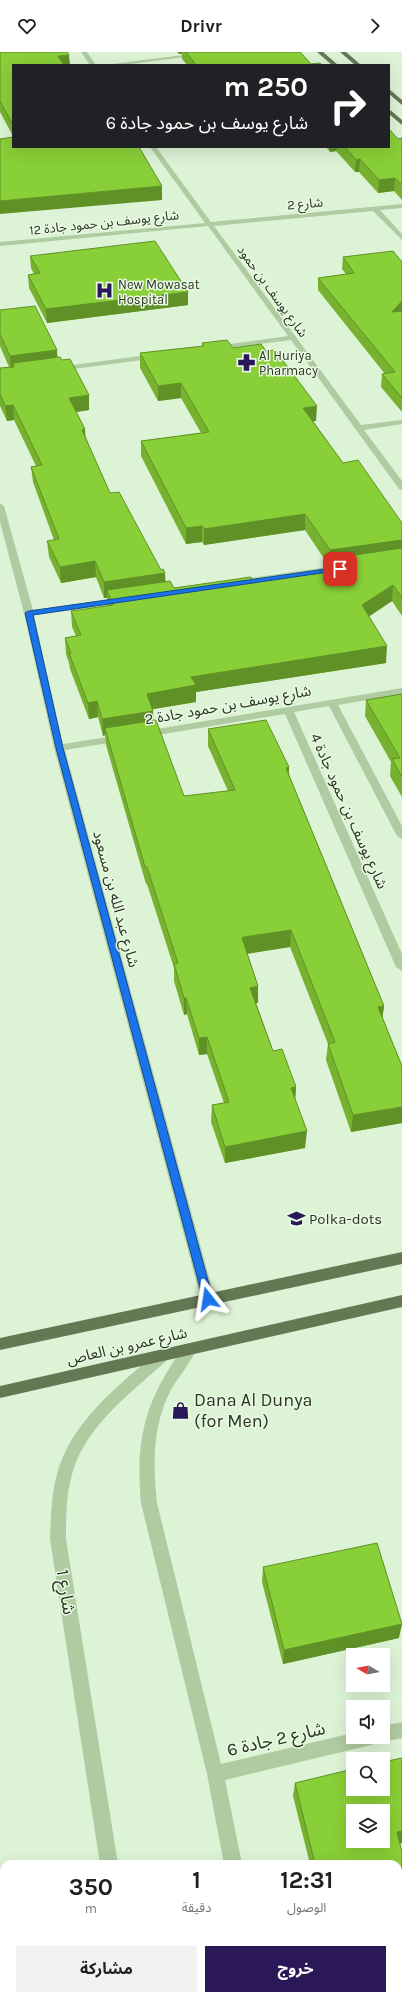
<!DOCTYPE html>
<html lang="ar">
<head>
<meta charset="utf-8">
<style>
	body { margin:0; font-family:Karla,"Noto Sans Arabic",sans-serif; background:#f2f2f2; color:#202124; direction:rtl; height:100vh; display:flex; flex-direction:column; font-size:15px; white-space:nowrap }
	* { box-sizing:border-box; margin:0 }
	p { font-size:13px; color:#757577 }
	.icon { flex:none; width:22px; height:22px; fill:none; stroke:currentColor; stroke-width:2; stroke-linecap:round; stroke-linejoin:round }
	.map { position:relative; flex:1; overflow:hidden; direction:ltr }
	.sheet { position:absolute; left:0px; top:1808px; width:402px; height:140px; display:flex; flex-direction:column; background:#fff; border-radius:12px 12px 0 0; box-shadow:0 4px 16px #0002; direction:rtl }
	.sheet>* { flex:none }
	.banner { position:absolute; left:12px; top:12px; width:378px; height:84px; border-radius:0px; box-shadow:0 4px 16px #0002; direction:rtl; background:#202124; color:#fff; overflow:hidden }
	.needle { width:26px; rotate:279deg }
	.fabs { position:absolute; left:346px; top:1596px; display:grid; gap:8px }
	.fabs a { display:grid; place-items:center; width:44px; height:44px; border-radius:0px; background:#fff; box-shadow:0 4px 16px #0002; font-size:20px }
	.pin { position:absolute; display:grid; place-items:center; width:34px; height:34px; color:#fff; margin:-17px; border-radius:8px; box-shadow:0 2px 6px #0006 }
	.me { position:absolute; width:44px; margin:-22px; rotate:345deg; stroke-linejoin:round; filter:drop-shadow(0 0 3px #0008) }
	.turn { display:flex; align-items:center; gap:14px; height:84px; padding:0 16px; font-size:18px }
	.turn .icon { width:52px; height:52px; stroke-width:2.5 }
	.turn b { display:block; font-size:28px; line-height:34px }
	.eta { display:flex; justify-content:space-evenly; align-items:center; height:68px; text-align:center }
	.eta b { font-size:24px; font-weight:700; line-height:28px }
	.button { display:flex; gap:8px; margin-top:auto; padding:8px 16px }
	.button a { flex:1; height:46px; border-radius:0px; background:#2a1859; color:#fff; font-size:16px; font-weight:700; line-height:46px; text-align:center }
	.button a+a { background:#f2f2f2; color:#202124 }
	header { display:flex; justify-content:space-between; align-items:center; height:52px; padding:0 16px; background:#fff; font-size:18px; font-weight:700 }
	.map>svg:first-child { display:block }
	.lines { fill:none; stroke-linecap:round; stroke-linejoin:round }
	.minor { fill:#afcba1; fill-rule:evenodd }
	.major { fill:#647854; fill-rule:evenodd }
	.wall { fill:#76b22f }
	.shaded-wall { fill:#609126 }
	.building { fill:#89cf37; stroke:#609126; fill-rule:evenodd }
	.route { fill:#1a73e8; stroke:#114b97 }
	.labels { text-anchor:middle; stroke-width:3; stroke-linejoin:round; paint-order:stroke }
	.far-street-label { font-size:13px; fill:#2c3525; stroke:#e8fae2 }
	.far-poi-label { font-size:13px; fill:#2c3525; stroke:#e8fae2; text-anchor:start }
	.street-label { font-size:15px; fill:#2c3525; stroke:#e8fae2 }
	.poi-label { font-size:15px; fill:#2c3525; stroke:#e8fae2; text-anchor:start }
	.near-poi-label { font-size:18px; fill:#2c3525; stroke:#e8fae2; text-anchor:start }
	.near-street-label { font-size:18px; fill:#2c3525; stroke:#e8fae2 }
</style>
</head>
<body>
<header><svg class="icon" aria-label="forward" viewBox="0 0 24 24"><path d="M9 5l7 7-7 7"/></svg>Drivr<svg class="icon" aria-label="heart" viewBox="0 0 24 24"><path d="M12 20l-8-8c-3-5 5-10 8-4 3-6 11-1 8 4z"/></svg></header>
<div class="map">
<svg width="402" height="1948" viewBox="0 0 402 1948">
	<rect width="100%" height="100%" fill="#ddf3d6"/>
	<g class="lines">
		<!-- minor -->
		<g class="minor">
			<path d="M81,0h6l9,13h-6z"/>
			<path d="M207,0h17l-101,13h-18z"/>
			<path d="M150,95h6l55,75 191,-18v4l-22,2 22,24v6l-29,-29 -159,15 147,199 41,-5v4l-38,6 38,51v9l-3,-1 -108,-149 -79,10v-4h3l73,-10 -80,-110 -208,20v-4l205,-19z"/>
			<path d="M155,302h3v4l-100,13 -4,-2 4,-2z"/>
			<path d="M0,451l4,3 29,104 91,-13 5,3 -5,3 -90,12 29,129 58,-9 5,3 -5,3 -56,9 150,549 -2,4 -5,2 -5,-2 -2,-4 -147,-551 -30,-135 -24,-91z"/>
			<path d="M349,512l3,1v4l-115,17 -5,-3 5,-3z"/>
			<path d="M402,636v6l-64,11 64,121v13l-5,-3 -68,-130 -35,6 108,242v17l-6,-4 -111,-253 -140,23 -5,-3 5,-3z"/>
			<path d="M190,1291l5,2 2,4c-7,14 -17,26 -25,39 -20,36 -19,76 -15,115l64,261 132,-31v4h30v-11l19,-4v16l-19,4 -5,-2 -1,3 -6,2 -146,35 17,84h-18l-17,-90 -66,-271c-6,-67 5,-104 44,-158z"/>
			<path d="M162,1298l5,2 2,4 -2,4c-36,33 -84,67 -96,118 -5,20 -5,40 -5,61l52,325h-18l-50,-325c1,-20 1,-41 6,-61 13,-55 61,-91 101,-126z"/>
			<rect x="121" y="1944" width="18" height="4"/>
			<path d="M250,1944h18l1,4h-18z"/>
		</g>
		<!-- major -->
		<g class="major">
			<path d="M317,0h6l15,13h-6z"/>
			<path d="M340,0h6l15,13h-6z"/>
			<path d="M389,37l13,11v5l-13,-11z"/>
			<path d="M389,57l13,11v5l-13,-11z"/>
			<path d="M402,1200v12l-402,86v-12z"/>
			<path d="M402,1243v12l-402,91v-12z"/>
		</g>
	</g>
	<!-- wall -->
	<g class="wall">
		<path d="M0,0l13,13v71l-13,-24z"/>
		<path d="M177,0h123l11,12 11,1h-135l-5,-6v-5h-3z"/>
		<path d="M402,86v62l-8,-9 -16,2 -19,-21h-4l-19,-21 -6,1 -4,-5h63l9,-8z"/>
		<path d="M30,204l158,49 -141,18 -18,-35 -1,-13 6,-1 -3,-6z"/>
		<path d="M343,205l59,5v150l-21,-25 1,-13h3l-67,-84v-12l28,-4 -4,-5z"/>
		<path d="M0,258l57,40v7l32,53 -13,2 10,26 24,55 56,89 8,6 80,-6 80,-11 1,-6 -6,1 -24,-36 -101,15 -2,-3 -16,2 -45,-88v-15l60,-8 -20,-35 -23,3 -18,-33v-15l62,-7v-3l31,5 83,73h-3l30,42 59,60v93l-10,-15 -23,15 17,47 -190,29v10l-43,7v11l31,76 44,-5 -20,-45v-17l81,46 95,231 -2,11 20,49v57l-51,9 -25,-72 2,-16 -38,-97 -43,7 11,49h-2l17,48 23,36 -1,13 10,48 -80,15 -14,-41 1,-17 12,-2 -17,-49 -8,1 -12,-41 -3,1 -10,-34v-13l-27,-84h-1l-40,-139 -1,-10 -2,1 -5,-19 -9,2 -19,-50 -1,-6 -3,-9 -1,-16 11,-2 -4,-9 -1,-16 37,-5 -1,-8h-3l-8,-21 -35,6 -12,-26 -2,-16 7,-1 -21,-58 -2,-15 5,-1 -22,-46 -7,1 -7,-15v-38l9,-1 -9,-21z"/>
		<path d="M402,642v103l-12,-21 1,-14 -26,-46 1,-16z"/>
		<path d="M263,1515l136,71 -116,26 -21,-82z"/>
		<path d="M295,1731l105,61 2,156h-49l-1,-4h46v-132h-88l-17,-68z"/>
	</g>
	<!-- shaded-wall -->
	<g class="shaded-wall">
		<rect x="179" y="0" width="3" height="2"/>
		<path d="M69,3l1,10h-11l-1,-9z"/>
		<path d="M330,95h7l-1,4 -6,1z"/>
		<path d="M360,107l-1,13h-4l1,-12z"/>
		<path d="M395,126l-1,13 -16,2 1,-13z"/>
		<path d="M162,134v14l-162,14v-13z"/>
		<path d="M188,240v13l-141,18 -1,-14z"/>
		<path d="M402,249v11h-10z"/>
		<path d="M57,298l1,15 -45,-2v8h-2l-1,-15z"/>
		<path d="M181,331v15l-23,3v-15z"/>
		<path d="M89,343v15l-20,3v-15z"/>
		<path d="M13,353l1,15 -7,1 -2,-15z"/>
		<path d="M317,354l-1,15 -13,2v-15z"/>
		<path d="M85,377l1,15 -4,-14z"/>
		<path d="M305,462v16l-101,15v-16z"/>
		<path d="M202,474v16l-16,2v-16z"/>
		<path d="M402,488v16l-67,2v7l-6,1 1,-16z"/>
		<path d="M95,509l1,16 -35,6 -1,-16z"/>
		<path d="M165,521l1,16 -59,1v8h-3v-16z"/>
		<path d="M393,533l-1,16 -31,21 1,-17z"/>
		<path d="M387,594l-1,17 -190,29v10l-48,8 -1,-16 44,-17z"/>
		<path d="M97,649l1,16 -9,2 -1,-16z"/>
		<path d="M153,659l1,17h-49v7l-2,1 -1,-17z"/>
		<path d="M289,715v17l-3,-16z"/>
		<path d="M291,878l-1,17 -46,7 -2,-16z"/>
		<path d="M258,934v17l-8,1v-16z"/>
		<path d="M184,946h2l1,16 -3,1z"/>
		<path d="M384,954l-2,16 -4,-15z"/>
		<path d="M207,985v17l-8,1v-17z"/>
		<path d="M296,1035l-1,16 -4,-15z"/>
		<path d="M402,1055v16l-51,9 2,-17z"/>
		<path d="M307,1079l-2,17 -80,15v-16z"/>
		<path d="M402,1572l-3,14 -116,26 1,-14z"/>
		<path d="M402,1779v12l-8,2 3,-13z"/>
	</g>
	<!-- building -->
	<g class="building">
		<path d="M0,0h67l2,3 -11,1 6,9h-51v60l-13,-24z"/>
		<path d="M186,0h114l11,12 9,-1 2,2h-126z"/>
		<path d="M389,77l9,10 4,-1v47l-7,-7 -16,2 -19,-21 -4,1 -11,-13h44z"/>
		<path d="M13,85v10h126l23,39 -162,15v-62z"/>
		<path d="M155,189l33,51 -142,17 -18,-34 12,-2 -10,-17z"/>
		<path d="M393,199l9,11v39l-10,11 10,-1v87l-20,-24 13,-2 -77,-94 36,-5 -11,-16z"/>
		<path d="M35,254l22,44 -47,6 -10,-22v-24z"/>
		<path d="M227,288l6,8 28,-4 5,7 9,-1 42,56 -14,2 40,55 15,-3 44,63v17l-72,10 -25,-36 -101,15 -2,-3 -16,2 -45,-87 68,-9 -28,-49 -23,3 -18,-33 64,-7 -2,-3z"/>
		<path d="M60,305l2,3 8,-1 19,36 -20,3 16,31 -3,1 28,63 9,-1 42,78 2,-1 2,4 -61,9 -9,-21 -35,6 -13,-26 12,-2 -28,-72 11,-2 -29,-60 -8,1 -5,-12v-26l14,-1 -1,-4z"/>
		<path d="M402,496v50l-9,-13 -31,20 25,41 -196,31 5,8 -49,9 6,17 -51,8 -5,-18 -9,2 -19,-50h2l-6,-15 16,-3 -10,-24 42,-6 -6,-15 63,-9 4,7 77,-11 3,5 89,-12 -8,-12z"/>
		<path d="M402,642v83l-10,-18 8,-1 -34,-58z"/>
		<path d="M156,668l28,76 51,-6 -27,-61 58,-9 23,47 -3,1 98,238 -6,1 24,59v41l-49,8 -25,-71 7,-2 -44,-112 -47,7 -2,1 16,48 -8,2 23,63 9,-2 14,38 -5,1 16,43 -82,16 -13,-42 17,-3 -22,-65 -8,1 -13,-40h-2l-10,-34 4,-1 -31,-96h-2l-40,-139z"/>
		<path d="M377,1491l25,81 -118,26 -21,-83z"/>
		<path d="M402,1706v73l-5,1 5,20v148h-45l-1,-4h42v-132h-83l-20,-81 58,-14v20h30v-27zM353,1759h30v30h-30z"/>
		<path d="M4,1835v109h41l1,4h-46v-112z"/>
	</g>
	<!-- route -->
	<path class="route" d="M340,515l3,2 -1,1 -309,45 30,133 150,551 -5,5 -5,-5 -147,-551 -31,-135 4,-2z"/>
	<!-- icons -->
	<defs>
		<symbol id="hospital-bare" viewBox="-9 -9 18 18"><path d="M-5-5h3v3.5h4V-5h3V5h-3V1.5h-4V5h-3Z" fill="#2a1859" stroke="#e8fae2" stroke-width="2.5" paint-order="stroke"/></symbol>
		<symbol id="pharmacy-bare" viewBox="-9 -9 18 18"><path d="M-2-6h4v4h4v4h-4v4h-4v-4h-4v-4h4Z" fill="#2a1859" stroke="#e8fae2" stroke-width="2.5" paint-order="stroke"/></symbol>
		<symbol id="school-bare" viewBox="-9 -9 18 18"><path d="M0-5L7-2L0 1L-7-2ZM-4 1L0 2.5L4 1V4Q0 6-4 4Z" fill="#2a1859" stroke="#e8fae2" stroke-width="2.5" paint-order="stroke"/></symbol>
		<symbol id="shop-bare" viewBox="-9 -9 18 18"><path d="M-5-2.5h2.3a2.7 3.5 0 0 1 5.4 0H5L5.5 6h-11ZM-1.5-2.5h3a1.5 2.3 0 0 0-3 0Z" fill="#2a1859" stroke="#e8fae2" stroke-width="2.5" paint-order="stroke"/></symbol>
	</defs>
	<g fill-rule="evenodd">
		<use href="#hospital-bare" x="92" y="226" width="25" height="25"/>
		<use href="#pharmacy-bare" x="234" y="298" width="25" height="25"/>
		<use href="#school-bare" x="284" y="1154" width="25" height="25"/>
		<use href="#shop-bare" x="168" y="1346" width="25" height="25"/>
	</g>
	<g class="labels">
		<!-- far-street labels -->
		<g class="far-street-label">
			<text transform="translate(305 151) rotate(-5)" y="5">شارع 2</text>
			<text transform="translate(104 170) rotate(-6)" y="5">شارع يوسف بن حمود جادة 12</text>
			<text transform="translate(273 239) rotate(54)" y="5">شارع يوسف بن حمود</text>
		</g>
		<!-- far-poi labels -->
		<g class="far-poi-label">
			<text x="118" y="237">New Mowasat<tspan x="118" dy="15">Hospital</tspan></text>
			<text x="259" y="308">Al Huriya<tspan x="259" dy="15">Pharmacy</tspan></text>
		</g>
		<!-- street labels -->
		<g class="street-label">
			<text transform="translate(228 653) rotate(-10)" y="5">شارع يوسف بن حمود جادة 2</text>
			<text transform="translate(349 759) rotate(66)" y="5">شارع يوسف بن حمود جادة 4</text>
			<text transform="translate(116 847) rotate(75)" y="5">شارع عبد الله بن مسعود</text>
			<text transform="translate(127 1294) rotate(-13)" y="5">شارع عمرو بن العاص</text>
		</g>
		<!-- poi labels -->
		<g class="poi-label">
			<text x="309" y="1172">Polka-dots</text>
		</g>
		<!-- near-poi labels -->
		<g class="near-poi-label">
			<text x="194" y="1354">Dana Al Dunya<tspan x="194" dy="21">(for Men)</tspan></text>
		</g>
		<!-- near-street labels -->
		<g class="near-street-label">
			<text transform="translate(66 1540) rotate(81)" y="6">شارع 1</text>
			<text transform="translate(276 1687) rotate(-13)" y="6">شارع 2 جادة 6</text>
		</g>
	</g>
</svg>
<div class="fabs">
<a><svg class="needle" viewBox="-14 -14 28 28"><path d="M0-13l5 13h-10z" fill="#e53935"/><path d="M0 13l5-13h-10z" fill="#757577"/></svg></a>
<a><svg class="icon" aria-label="sound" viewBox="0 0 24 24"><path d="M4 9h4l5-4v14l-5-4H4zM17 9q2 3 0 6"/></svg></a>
<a><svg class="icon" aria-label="search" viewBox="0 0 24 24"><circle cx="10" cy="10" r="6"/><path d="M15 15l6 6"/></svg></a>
<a><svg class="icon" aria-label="layers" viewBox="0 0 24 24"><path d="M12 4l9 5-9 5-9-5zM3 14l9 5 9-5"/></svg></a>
</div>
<div class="pin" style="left:340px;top:517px;background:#d93025"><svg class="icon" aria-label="arrive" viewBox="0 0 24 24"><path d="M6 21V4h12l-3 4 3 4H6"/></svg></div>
<svg class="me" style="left:208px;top:1247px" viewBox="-20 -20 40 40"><path d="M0-17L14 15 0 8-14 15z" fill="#1a73e8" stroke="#fff" stroke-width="4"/></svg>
<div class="banner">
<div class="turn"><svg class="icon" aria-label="right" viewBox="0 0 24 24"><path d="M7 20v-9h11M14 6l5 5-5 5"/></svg><div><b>250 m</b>شارع يوسف بن حمود جادة 6</div></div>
</div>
<section class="sheet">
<div class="eta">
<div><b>12:31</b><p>الوصول</p></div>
<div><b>1</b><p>دقيقة</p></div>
<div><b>350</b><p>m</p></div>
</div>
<div class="button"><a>خروج</a><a>مشاركة</a></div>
</section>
</div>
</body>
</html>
